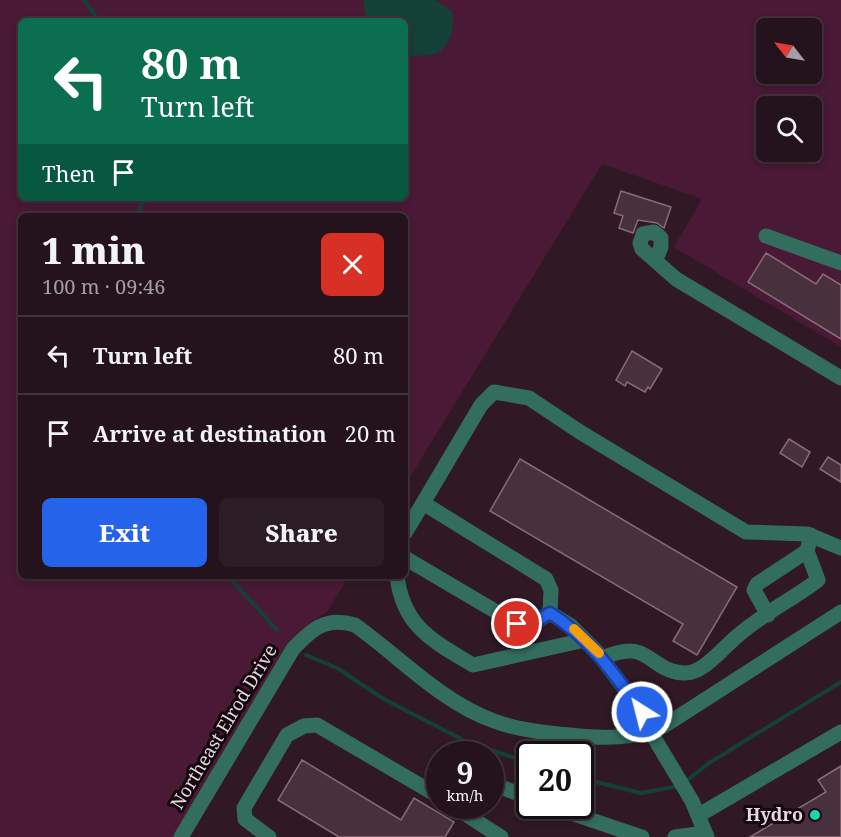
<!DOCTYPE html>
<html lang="en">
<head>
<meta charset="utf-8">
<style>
	body { margin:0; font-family:"Noto Serif",serif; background:#2c1c25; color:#f1f3f6; height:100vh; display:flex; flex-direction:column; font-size:22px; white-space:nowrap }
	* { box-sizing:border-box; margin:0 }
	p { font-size:20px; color:#a39ea3 }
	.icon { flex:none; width:33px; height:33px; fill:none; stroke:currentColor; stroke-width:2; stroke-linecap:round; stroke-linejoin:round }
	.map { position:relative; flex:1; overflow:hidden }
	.details { position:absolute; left:18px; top:213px; width:390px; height:366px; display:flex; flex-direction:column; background:#24131c; border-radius:9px; box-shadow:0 3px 9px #0003,0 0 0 2px #41323b }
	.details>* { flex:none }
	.banner { position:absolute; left:18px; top:18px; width:390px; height:183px; border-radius:9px; box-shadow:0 3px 9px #0003,0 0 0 2px #41323b; background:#0b6e4f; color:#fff; overflow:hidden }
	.needle { width:39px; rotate:301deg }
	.buttons { position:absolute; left:756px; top:18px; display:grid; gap:12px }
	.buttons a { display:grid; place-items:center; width:66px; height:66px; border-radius:9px; background:#24131c; box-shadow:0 3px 9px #0003,0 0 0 2px #41323b; font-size:30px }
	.speed { position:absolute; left:426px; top:741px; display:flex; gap:12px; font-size:30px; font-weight:700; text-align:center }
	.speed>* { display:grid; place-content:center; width:78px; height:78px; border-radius:50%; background:#24131c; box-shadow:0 3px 9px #0003,0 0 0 2px #41323b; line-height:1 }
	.speed small { font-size:15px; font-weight:400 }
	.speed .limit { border:3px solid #111; border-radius:9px; background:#fff; color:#111 }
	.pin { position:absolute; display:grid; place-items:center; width:51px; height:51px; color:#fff; margin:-26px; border:3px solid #fff; border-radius:50%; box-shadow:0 2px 6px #0007 }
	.me { position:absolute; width:66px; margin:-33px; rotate:324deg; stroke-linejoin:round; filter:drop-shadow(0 0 4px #0008) }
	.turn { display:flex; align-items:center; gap:21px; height:126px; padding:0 24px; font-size:27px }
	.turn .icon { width:78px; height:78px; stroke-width:2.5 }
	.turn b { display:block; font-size:42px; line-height:51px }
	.then { display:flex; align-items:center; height:57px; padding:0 24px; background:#0003; gap:12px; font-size:22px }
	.round { display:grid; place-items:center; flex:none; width:63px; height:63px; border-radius:9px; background:#2c1c25 }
	.summary { display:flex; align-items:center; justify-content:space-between; height:102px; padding:0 24px }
	h1 { font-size:36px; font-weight:800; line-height:45px }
	.button { display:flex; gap:12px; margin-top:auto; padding:12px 24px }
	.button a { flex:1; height:69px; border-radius:9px; background:#2563eb; color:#fff; font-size:24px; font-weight:800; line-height:69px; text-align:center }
	.button a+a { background:#2c1c25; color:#f1f3f6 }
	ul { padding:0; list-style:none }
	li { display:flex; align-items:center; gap:18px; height:78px; padding:0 24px; border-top:2px solid #41323b }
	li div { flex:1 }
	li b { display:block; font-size:22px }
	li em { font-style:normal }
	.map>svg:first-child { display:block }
	.green { fill:#491935; fill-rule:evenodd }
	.water { fill:#144137 }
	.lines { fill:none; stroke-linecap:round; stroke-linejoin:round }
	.stream { stroke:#144137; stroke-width:4 }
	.building { fill:#49303d; stroke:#876b79; stroke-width:1.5 }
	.minor { stroke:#326d5e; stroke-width:15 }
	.route-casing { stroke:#184099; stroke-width:15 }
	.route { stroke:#2563eb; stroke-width:10 }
	.slow { stroke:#f59e0b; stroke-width:10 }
	.poi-dot { fill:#1bd5b1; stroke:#12080d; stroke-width:2 }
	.labels { text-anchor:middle; stroke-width:6; stroke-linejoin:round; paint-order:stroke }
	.street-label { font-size:18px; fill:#e7d7de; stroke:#12080d }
	.poi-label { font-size:18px; font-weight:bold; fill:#e7d7de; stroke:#12080d; text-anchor:end }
</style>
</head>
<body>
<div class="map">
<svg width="841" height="837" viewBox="0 0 841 837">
	<rect width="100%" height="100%" fill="#301925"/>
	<!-- green -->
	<path class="green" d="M0,0h841v347l-167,-100 28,-48 -100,-35 -197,321v-269h-384v360h328l-22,36 -16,10 -22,24 -114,191h-175zM21,21h384v177h-384zM766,28h46v46h-46zM766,106h46v46h-46z"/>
	<!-- water -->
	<path class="water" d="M363,0h72l17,11c3,16 -1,41 -22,44 -9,1 -16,0 -25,2v-36h-39z"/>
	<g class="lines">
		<!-- stream -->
		<g class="stream">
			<path d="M84,0l15,21"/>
			<path d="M137,216l7,-18"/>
			<path d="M228,576l49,54"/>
			<path d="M306,655l31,13 45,30 87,45 61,20"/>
			<path d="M580,778l61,15 38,-7"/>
			<path d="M685,782l24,-19 132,-81"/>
		</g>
	</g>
	<!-- building -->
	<g class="building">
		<path d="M621,191l50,16 -7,21 -7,-5 -19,-3 -5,13 -14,-5 4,-12 -9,-3z"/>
		<path d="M766,253l50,31 7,-10 18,11v54l-93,-57z"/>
		<path d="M632,351l30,18 -12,20 -2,-2 -3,5 -18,-10 -2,4 -9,-6z"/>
		<path d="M789,439l21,13 -8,15 -22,-14z"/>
		<path d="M828,457l13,8v17l-21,-13z"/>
		<path d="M520,459l217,128 -40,68 -24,-14 10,-17 -193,-113z"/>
		<path d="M302,760l99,60 13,-22 40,24 -9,15h-106l-61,-37z"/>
		<path d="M841,766v71h-91l76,-45 -8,-12z"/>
	</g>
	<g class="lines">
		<!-- minor -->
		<g class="minor">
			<path d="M766,236l75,27"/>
			<path d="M656,259l5,-12v-9l-7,-6 -11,2 -3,9 2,6 34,30 165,99"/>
			<path d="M405,533l18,-30"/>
			<path d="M405,558l112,66 12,2 21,-13"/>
			<path d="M397,576c6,51 36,65 76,89l112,-25"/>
			<path d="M768,615l-14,-25 3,-6 50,-33"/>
			<path d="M603,658c47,-21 44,12 80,15 19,2 39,-24 52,-35 25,-23 57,-38 83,-58l-11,-29 4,-16"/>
			<path d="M490,783l40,15"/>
			<path d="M453,806l48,31"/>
			<path d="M550,806l92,31"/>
			<path d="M699,815l142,-83"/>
			<path d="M181,837l112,-188c19,-20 33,-33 62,-24 45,32 86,77 139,96 24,9 51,12 76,14 34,4 62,4 94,-9l177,-114"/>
			<path d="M269,837l-24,-18 -1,-11 43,-73 17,-9 13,-1 123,72"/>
			<path d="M675,837l30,-4"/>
			<path d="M707,837l-15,-36 -42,-70 -8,-19 -45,-60 -26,-26 -21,-13 1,-23 -5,-11 -123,-76 58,-98 13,-13 35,6 51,34 166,100 61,2 34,14"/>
		</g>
	</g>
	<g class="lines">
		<defs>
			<path id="route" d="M517,624l12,2 21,-13c40,25 65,62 92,99"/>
		</defs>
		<!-- route casing -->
		<use href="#route" class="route-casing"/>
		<!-- route -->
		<use href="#route" class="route"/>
		<!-- slow -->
		<path class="slow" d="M574,629l25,24"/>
	</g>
	<!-- markers -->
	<circle class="poi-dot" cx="815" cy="815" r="6"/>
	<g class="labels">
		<!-- street labels -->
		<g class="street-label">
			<text transform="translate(224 727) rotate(-59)" y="6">Northeast Elrod Drive</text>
		</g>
		<!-- poi labels -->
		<g class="poi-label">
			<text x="803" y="821">Hydro</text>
		</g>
	</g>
</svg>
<div class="buttons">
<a><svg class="needle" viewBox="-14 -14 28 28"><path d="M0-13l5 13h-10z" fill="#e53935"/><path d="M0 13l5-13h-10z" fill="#a39ea3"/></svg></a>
<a><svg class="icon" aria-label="search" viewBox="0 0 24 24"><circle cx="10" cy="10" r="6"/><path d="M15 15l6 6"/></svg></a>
</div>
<div class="speed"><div>9<small>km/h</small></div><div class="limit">20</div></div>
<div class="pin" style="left:517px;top:624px;background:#d93025"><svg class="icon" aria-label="arrive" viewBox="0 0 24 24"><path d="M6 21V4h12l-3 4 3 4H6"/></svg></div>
<svg class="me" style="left:642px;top:712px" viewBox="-20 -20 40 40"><circle r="17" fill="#2563eb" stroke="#fff" stroke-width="3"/><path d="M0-11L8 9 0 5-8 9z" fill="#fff"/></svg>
<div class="banner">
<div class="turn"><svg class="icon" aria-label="left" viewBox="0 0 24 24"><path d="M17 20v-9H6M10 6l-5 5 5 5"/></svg><div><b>80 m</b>Turn left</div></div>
<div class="then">Then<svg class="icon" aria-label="arrive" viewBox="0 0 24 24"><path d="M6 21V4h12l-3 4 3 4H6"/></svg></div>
</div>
<section class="details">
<div class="summary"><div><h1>1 min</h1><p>100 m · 09:46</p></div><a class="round" style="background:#d93025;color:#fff"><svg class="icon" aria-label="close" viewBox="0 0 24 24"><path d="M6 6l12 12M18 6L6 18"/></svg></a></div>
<ul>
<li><svg class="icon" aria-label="left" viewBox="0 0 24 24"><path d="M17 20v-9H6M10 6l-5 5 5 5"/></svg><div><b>Turn left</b></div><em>80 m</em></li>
<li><svg class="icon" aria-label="arrive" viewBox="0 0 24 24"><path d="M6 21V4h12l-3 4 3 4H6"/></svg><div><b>Arrive at destination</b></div><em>20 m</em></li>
</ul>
<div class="button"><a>Exit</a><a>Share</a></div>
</section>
</div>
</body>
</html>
